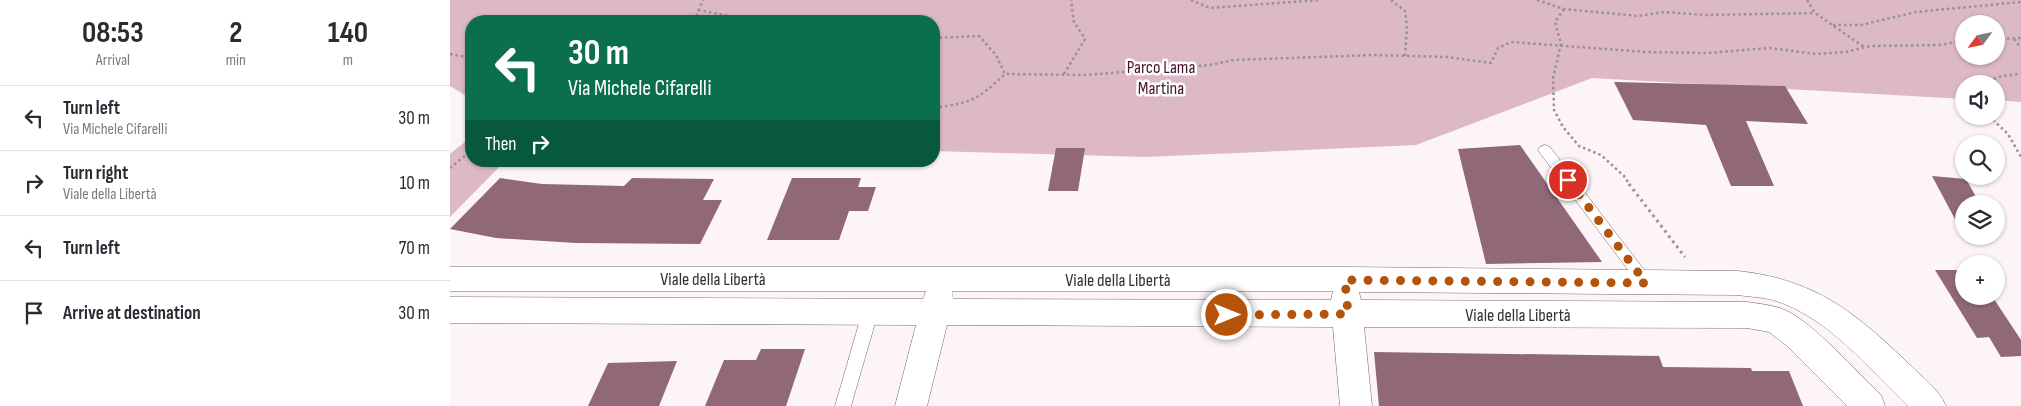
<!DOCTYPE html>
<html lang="en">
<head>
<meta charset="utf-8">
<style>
	body { margin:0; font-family:"Sofia Sans Condensed",sans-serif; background:#f7f7f7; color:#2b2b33; height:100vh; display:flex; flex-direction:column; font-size:19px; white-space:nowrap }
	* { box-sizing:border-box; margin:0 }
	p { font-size:16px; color:#7c7c81 }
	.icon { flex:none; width:28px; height:28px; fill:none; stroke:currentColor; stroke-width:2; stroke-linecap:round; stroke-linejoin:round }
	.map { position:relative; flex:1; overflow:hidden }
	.sheet { display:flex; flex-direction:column; background:#fff; width:450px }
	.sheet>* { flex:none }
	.guide { position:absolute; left:15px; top:15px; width:475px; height:152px; border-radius:20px; box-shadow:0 1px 4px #0004; background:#0b6e4f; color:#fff; overflow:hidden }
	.needle { width:32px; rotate:237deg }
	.controls { position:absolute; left:1505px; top:15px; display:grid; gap:10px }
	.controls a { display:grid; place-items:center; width:50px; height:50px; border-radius:50%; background:#fff; box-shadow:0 1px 4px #0004; font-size:25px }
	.pin { position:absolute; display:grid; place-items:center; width:42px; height:42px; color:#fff; margin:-21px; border:2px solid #fff; border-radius:50%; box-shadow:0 1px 5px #0007 }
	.me { position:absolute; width:55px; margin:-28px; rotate:90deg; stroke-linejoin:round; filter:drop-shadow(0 0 4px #0008) }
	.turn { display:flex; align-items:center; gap:18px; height:105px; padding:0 20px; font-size:22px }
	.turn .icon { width:65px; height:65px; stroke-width:2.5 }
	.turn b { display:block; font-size:35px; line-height:42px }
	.then { display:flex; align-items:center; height:48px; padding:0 20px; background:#0003; gap:10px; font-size:19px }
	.eta { display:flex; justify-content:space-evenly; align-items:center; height:85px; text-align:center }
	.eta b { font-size:30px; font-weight:700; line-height:35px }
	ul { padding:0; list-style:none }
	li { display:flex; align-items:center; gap:15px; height:65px; padding:0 20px; border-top:1px solid #e1e1e2 }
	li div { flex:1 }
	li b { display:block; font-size:19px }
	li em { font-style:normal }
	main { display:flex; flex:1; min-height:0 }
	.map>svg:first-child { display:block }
	.green { fill:#ddb9c7; fill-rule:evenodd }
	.building { fill:#906878 }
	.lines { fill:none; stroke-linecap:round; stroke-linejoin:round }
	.service-casing { stroke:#6f686b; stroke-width:1 }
	.minor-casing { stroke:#6f686b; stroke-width:1 }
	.path-far1 { stroke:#979294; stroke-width:2.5; stroke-dasharray:2.5 3; stroke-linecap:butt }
	.path { stroke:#979294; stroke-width:3; stroke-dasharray:2.5 4; stroke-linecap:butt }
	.service { fill:#fff; fill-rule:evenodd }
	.minor { fill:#fff; fill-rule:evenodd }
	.route { stroke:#b45309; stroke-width:9; stroke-dasharray:0 16.2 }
	.labels { text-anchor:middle; stroke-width:5; stroke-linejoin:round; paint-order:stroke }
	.park-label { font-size:18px; fill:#49142e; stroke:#fff }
	.street-label { font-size:18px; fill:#343132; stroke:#fff }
</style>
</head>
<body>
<main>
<section class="sheet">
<div class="eta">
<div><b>08:53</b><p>Arrival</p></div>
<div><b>2</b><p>min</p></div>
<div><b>140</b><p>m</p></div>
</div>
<ul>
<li><svg class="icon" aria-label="left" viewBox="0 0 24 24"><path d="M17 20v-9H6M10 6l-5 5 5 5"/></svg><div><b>Turn left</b><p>Via Michele Cifarelli</p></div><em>30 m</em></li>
<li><svg class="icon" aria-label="right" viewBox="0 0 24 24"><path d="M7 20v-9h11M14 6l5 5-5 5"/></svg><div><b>Turn right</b><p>Viale della Libertà</p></div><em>10 m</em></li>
<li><svg class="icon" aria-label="left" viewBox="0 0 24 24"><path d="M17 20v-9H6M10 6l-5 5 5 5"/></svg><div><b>Turn left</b></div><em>70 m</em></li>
<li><svg class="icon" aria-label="arrive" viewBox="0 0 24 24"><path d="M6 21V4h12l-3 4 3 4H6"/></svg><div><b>Arrive at destination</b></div><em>30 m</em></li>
</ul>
</section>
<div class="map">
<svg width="1571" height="406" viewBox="0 0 1571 406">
	<rect width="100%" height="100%" fill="#fcf4f7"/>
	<!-- green -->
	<g class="green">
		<path d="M0,0h1571v102l-25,-2v-16h-32v15l-372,-21 -176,67 -271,12 -211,-6v-130h-463v78l-21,-13zM1514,24h32v32h-32z"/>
		<path d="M21,137v24h34l-55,56v-63z"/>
	</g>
	<!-- building -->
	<g class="building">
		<path d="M1164,82l171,4 23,38 -62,-3 28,65h-43l-25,-61 -73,-5z"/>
		<path d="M1070,145l82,117 -116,2 -28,-115z"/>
		<path d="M606,148h29l-7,43h-30z"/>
		<path d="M1482,176l34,3 14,25h-16v32z"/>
		<path d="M50,178l42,6 82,2 8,-8 82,1 -11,21h19l-22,44 -124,-1 -80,-5 -46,-9z"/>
		<path d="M342,178h69l-3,9h18l-8,24h-19l-10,29h-72z"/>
		<path d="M1485,270h29v26h28l29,44v16l-20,1 -12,-20 -12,1z"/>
		<path d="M311,349h44l-19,57h-81l19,-46h32z"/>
		<path d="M924,352l285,4 4,11 88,1 1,3h37l14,35h-424z"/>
		<path d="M227,361l-18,45h-71l20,-43z"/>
	</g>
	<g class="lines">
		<defs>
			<g id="service">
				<path d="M1095,145l5,2 101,132 2,4 -2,4 -5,2 -5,-2 -101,-134 -2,-3 2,-3z"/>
				<path d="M420,306l5,2 3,5 -27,93h-16l27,-93 3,-5z"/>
			</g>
			<path id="minor" d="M0,267h895l393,4c76,8 117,41 171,93 13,13 30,25 37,42h-38c-37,-36 -81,-89 -132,-105 -12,-4 -25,-4 -38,-6l-379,-3 2,8 386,2c13,2 26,3 38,8 28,12 72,63 96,85l4,11h-38l-61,-61 -17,-13 -22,-4 -383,-1 8,79h-32l-7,-79 -386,-2 -20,81h-32l21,-81 -466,-2v-26l473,2 3,-8h-476zM502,291h381l-2,9 -378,-1z"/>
		</defs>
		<!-- service casing -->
		<use href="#service" class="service-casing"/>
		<!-- minor casing -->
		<use href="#minor" class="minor-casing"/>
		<!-- path-far1 -->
		<g class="path-far1">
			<path d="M741,0l19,8 110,-8"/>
			<path d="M941,0l14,11 2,15 -2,30"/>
			<path d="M1087,0l27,9 74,7 26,-4 42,3 109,-2"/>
			<path d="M1357,0l8,13 49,34"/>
			<path d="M1114,9l-9,13 6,22 -8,34 1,32 9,17 16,19 22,9 23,21 6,9"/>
			<path d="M248,10l57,11"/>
			<path d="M244,21l9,-21"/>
			<path d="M1383,25h28l55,-13 105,-10"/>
			<path d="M484,38l45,-2 17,19 9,19"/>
			<path d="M1546,39l25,-1"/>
			<path d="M1564,39l7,9"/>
			<path d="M0,54l21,4"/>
			<path d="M614,74l21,-35 -11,-17 -3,-22"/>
			<path d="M1528,84l24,-8 19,-2"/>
			<path d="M484,108c39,-6 42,-7 71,-34l81,1 124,-10 24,-5 139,-5 74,2 44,6 7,-15 13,-6 135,10 61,1 63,-5 46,6 30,-2 24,-6 71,-1 23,-5"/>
			<path d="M1539,116l19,18 13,23"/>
			<path d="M0,168l21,-17"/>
		</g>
		<!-- path -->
		<path class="path" d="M1179,184l56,73"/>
		<!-- service -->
		<use href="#service" class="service"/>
		<!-- minor -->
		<use href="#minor" class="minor"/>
	</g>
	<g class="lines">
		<!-- route -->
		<path class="route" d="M777,315l121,-1 -3,-34 301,3 -78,-103"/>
	</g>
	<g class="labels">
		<!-- park labels -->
		<g class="park-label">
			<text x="711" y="73">Parco Lama<tspan x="711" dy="21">Martina</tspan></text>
		</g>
		<!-- street labels -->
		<g class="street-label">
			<text x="263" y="285">Viale della Libertà</text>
			<text x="668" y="286">Viale della Libertà</text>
			<text x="1068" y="321">Viale della Libertà</text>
		</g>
	</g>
</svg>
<div class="controls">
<a><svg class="needle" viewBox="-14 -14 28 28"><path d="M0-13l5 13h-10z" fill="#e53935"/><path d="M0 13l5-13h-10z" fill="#7c7c81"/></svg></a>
<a><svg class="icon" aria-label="sound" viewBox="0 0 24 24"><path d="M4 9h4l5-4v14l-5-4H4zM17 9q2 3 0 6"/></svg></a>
<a><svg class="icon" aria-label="search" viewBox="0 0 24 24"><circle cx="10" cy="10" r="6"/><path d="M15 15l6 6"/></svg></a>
<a><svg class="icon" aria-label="layers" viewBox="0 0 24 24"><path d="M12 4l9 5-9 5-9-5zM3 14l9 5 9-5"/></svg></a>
<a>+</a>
</div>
<div class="pin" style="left:1118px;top:180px;background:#d93025"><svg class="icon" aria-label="arrive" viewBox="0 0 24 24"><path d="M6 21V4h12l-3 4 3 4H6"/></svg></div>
<svg class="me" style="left:777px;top:315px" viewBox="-20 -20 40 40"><circle r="17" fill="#b45309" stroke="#fff" stroke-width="3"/><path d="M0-11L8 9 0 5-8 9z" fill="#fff"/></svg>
<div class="guide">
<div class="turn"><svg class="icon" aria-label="left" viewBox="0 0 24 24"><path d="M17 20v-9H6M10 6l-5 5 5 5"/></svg><div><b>30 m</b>Via Michele Cifarelli</div></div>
<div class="then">Then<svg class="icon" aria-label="right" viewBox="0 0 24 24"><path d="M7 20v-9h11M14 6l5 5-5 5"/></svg></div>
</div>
</div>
</main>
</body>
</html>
